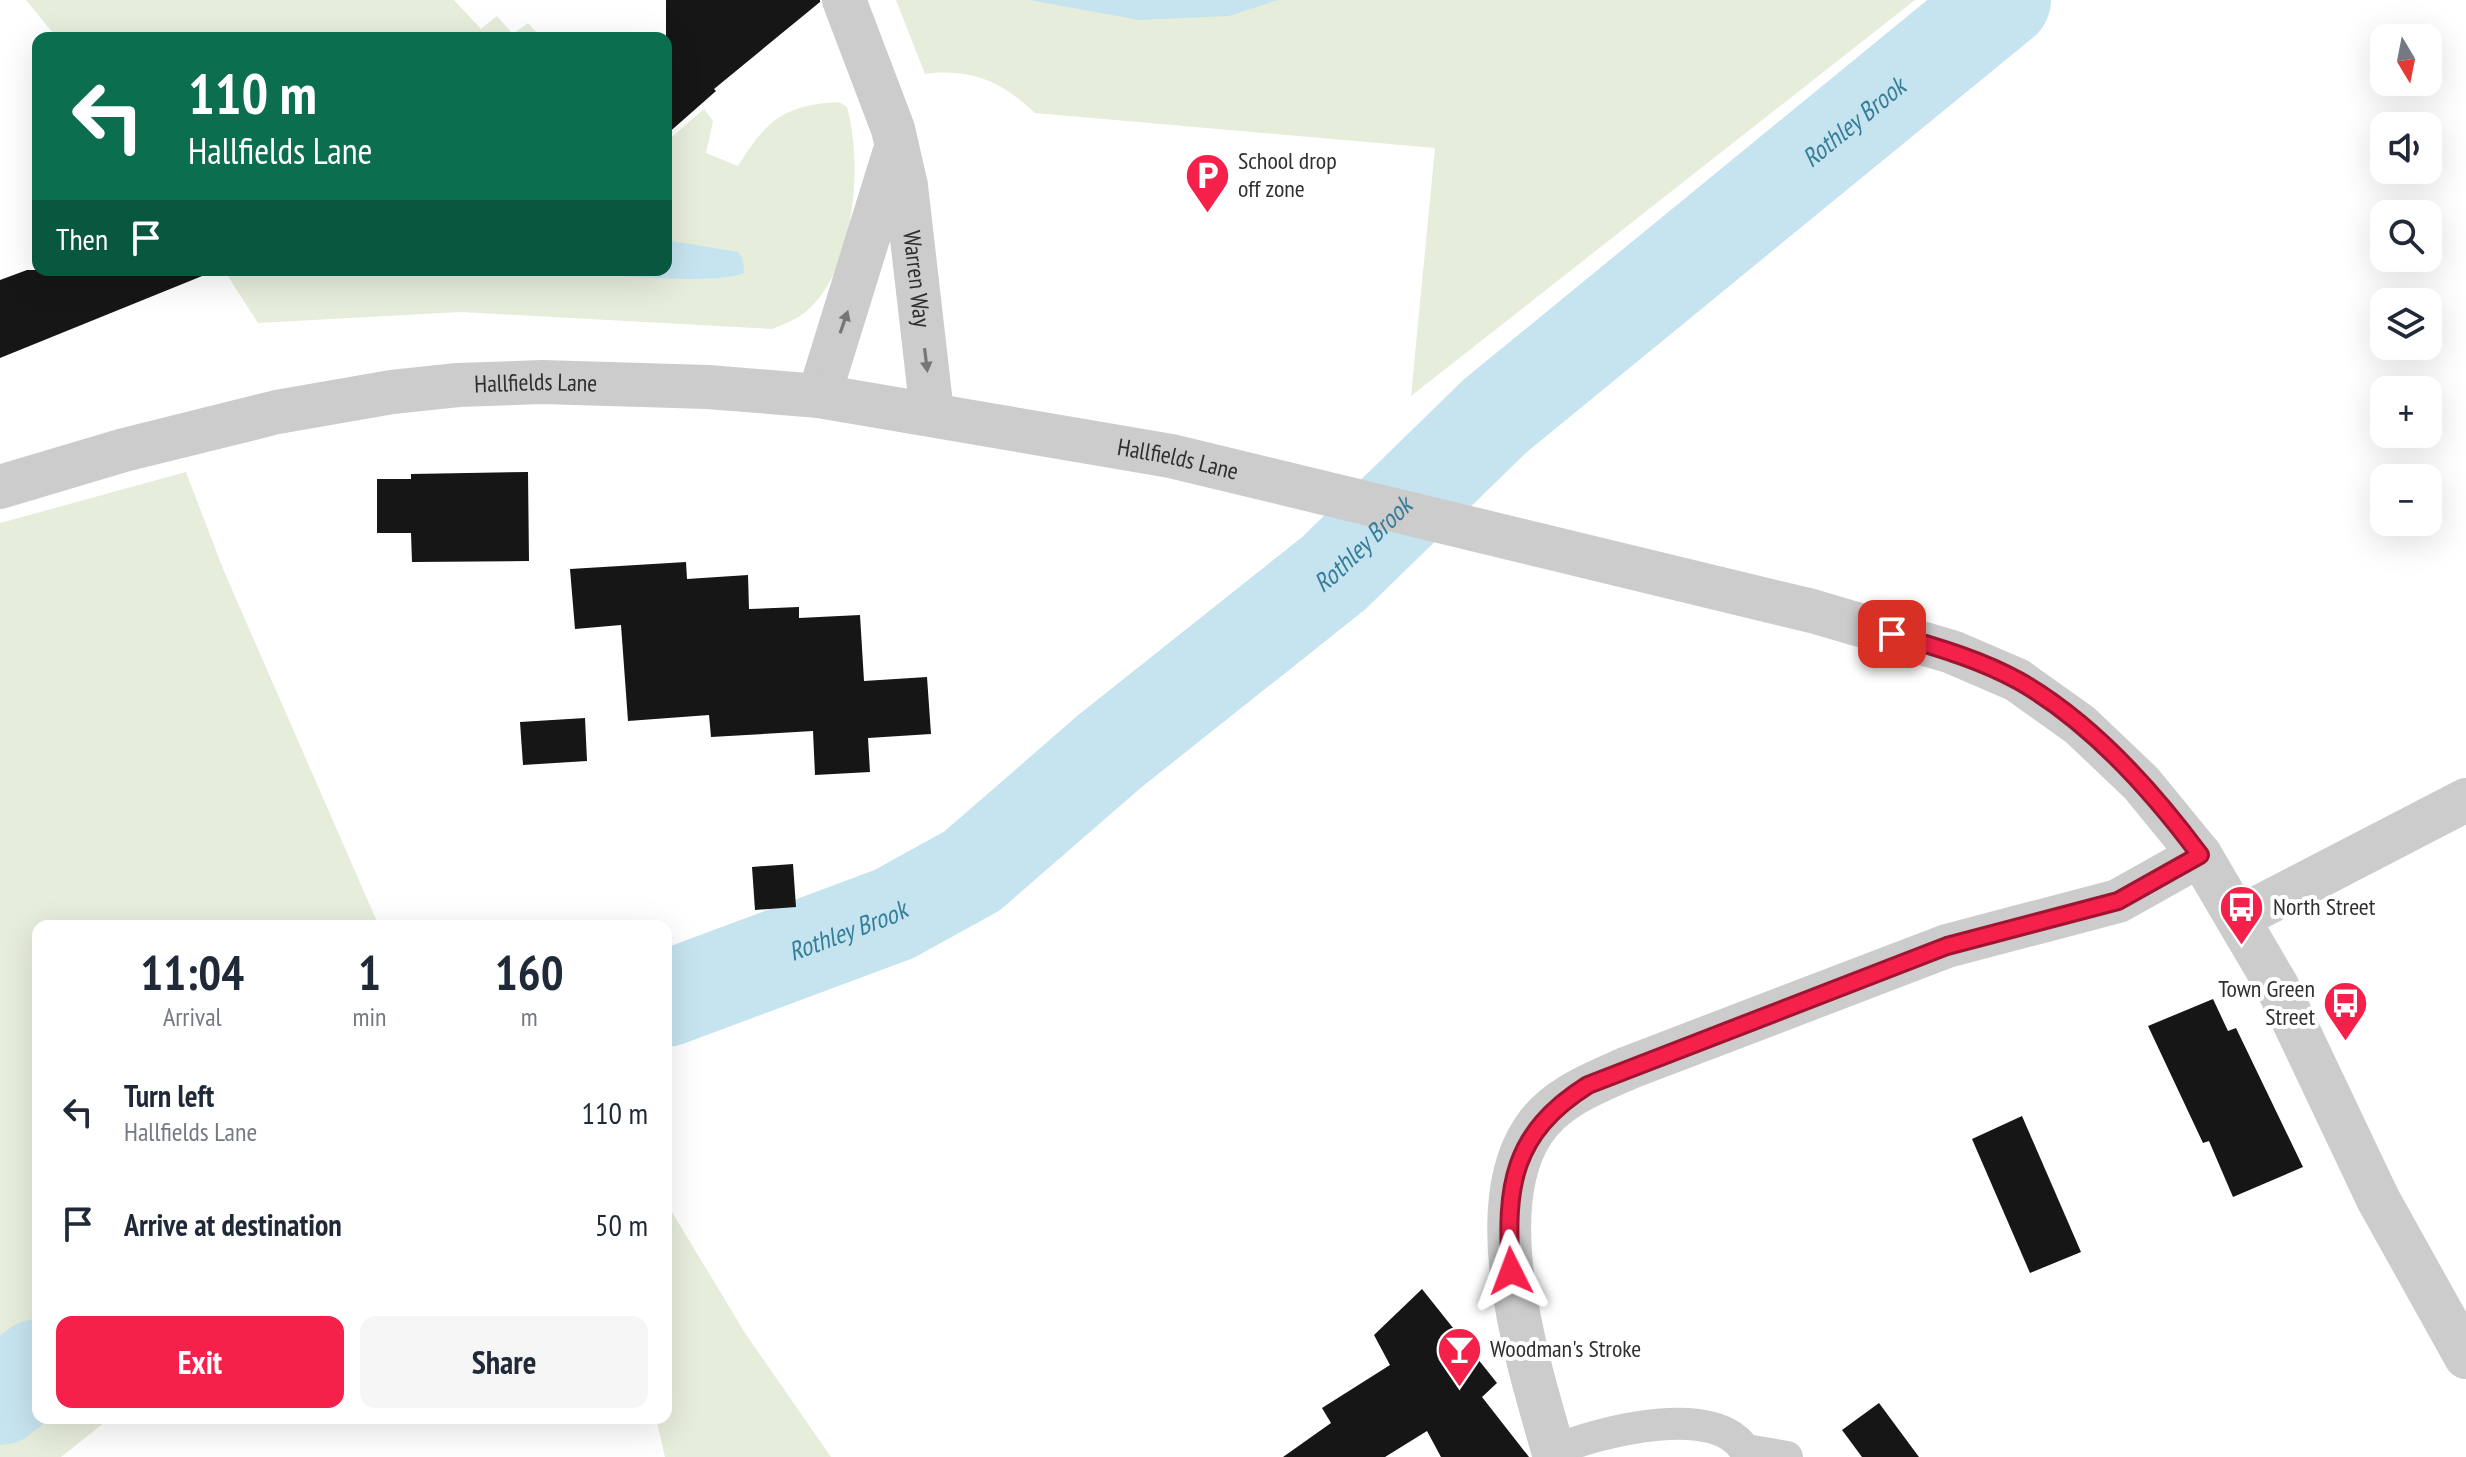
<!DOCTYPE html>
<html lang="en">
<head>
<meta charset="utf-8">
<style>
	body { margin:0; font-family:"PT Sans Narrow",sans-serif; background:#f6f6f7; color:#1f2937; height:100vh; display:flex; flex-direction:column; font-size:30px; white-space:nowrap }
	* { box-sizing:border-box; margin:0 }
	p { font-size:26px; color:#747a83 }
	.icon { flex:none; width:44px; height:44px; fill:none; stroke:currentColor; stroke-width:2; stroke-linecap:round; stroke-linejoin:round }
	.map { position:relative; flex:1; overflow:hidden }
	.side { position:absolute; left:32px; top:920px; width:640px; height:504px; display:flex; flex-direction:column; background:#fff; border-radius:16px; box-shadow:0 8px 32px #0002 }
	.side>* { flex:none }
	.banner { position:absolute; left:32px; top:32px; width:640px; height:244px; border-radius:16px; box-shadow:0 8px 32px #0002; background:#0b6e4f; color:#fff; overflow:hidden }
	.needle { width:52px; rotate:170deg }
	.buttons { position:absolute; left:2370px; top:24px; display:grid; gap:16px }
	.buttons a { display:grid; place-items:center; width:72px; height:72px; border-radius:16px; background:#fff; box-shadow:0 8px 32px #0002; font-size:40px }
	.pin { position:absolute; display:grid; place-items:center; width:68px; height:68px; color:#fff; margin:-34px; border-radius:16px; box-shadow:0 4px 12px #0006 }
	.me { position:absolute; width:88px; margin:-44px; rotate:357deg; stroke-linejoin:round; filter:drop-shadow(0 0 6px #0008) }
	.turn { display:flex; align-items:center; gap:28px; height:168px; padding:0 24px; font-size:36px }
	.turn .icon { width:104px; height:104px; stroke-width:2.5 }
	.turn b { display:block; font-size:56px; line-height:68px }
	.then { display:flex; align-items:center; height:76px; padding:0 24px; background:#0003; gap:16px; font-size:30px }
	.eta { display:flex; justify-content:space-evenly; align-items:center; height:136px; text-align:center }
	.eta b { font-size:48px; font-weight:800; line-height:56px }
	.button { display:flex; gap:16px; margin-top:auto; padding:16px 24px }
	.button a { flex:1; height:92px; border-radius:16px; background:#f5214b; color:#fff; font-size:32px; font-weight:800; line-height:92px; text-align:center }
	.button a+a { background:#f6f6f7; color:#1f2937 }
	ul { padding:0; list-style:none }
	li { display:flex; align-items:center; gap:24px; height:112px; padding:0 24px }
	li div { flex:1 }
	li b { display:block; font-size:30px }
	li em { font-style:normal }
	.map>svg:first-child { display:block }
	.green { fill:#e7eddb }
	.water { fill:#c6e4ef }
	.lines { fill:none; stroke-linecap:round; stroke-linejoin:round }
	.river { stroke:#c6e4ef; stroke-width:96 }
	.building { fill:#161616 }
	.service { stroke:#ccc; stroke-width:32 }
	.minor { stroke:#ccc; stroke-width:44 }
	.tertiary { stroke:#ccc; stroke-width:44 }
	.oneway { fill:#767676 }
	.route-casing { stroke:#9f1531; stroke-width:20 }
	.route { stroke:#f5214b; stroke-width:14 }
	.labels { text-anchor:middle; stroke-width:8; stroke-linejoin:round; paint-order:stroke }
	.poi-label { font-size:24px; fill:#2f2f2f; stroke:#fff; text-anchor:start }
	.street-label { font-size:24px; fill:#2f2f2f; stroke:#fff }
	.water-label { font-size:26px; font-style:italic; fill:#357e99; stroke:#fff }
</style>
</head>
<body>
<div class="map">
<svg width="2466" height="1457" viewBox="0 0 2466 1457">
	<rect width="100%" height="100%" fill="#fff"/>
	<!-- green -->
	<g class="green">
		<path d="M26,0h428l27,29 16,-13 16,18 15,-11 14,15h-485z"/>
		<path d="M896,0h1019l-504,396 24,-248 -400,-35c-34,-32 -64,-45 -110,-39z"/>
		<path d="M839,102l8,5c16,57 8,158 -37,201 -10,10 -25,16 -38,21l-311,-17 -203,11 -34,-53h442v-128l38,-33 9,12 -7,32 32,13c28,-45 45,-61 101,-64z"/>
		<path d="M186,472l37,97 156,357h-341v492h72l-49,39h-61v-934z"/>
		<path d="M666,1202l79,131 86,124h-166l-9,-39h10z"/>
	</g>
	<!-- water -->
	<g class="water">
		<path d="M1029,0h249l-49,16 -90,4z"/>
		<path d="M666,240l72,12 5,8 1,13c-29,14 -164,-1 -204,-3h126z"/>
	</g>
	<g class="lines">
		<!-- river -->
		<g class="river">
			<path id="s1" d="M666,999l228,-85 78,-43 138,-120 224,-178 161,-157 508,-416"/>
			<path d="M0,1397l38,-30"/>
		</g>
	</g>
	<!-- building -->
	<g class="building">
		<path d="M666,0h154v2l-106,87 2,2 -50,44z"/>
		<path d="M27,270h184l1,2 -212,86v-78z"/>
		<path d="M528,472l1,89 -117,1 -1,-29h-34v-54h34v-5z"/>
		<path d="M686,562l1,17 61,-4 1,34 50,-2v11l61,-3 4,66 63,-4 4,57 -63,4 2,34 -55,3 -2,-44 -102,6 -2,-22 -81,6 -7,-96 -46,4 -5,-60z"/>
		<path d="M585,718l2,43 -64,4 -3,-43z"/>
		<path d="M793,864l3,43 -41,3 -3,-43z"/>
		<path d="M2213,999l15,32 8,-3 67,139 -70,30 -24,-56 -6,2 -55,-117z"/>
		<path d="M2022,1116l59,136 -51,21 -58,-134z"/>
		<path d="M1422,1289l75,94 -15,14 47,60h-88l-14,-26 -42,26h-102l48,-34 -9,-15 68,-43 -16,-30z"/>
		<path d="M1879,1403l40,54h-57l-20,-27z"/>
	</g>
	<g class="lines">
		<!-- service -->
		<g class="service">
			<path d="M1746,1450l41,7"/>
			<path d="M1553,1451c41,-18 173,-54 195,6"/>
		</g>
		<!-- minor -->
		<g class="minor">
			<path id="s2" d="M844,0l49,129 13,57 26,227"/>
			<path d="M819,396l75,-242"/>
			<path d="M1555,1457c-25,-88 -76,-244 -22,-326 21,-33 61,-48 95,-63l319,-122 171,-45 82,-46"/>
		</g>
		<!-- tertiary -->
		<g class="tertiary">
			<path id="s3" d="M0,487l124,-37 153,-38 115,-20 66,-7 84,-3 166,5 111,9 352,60 641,155 140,41 65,28 63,45 61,58 59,72 77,131 101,213 88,158"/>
			<path d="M2240,917l226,-117"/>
		</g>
	</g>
	<!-- one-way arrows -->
	<defs><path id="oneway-solid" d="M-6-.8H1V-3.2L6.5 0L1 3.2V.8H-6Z" transform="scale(2)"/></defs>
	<g class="oneway">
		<use href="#oneway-solid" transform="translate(844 322) rotate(-71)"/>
		<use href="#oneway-solid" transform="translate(926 360) rotate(83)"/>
	</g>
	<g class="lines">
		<defs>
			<path id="route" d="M1511,1271c-6,-85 1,-138 77,-186l359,-139 171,-45 82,-46c-49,-66 -109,-133 -181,-174 -40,-22 -83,-34 -127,-47"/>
		</defs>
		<!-- route casing -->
		<use href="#route" class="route-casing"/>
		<!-- route -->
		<use href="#route" class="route"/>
	</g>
	<!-- icons -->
	<defs>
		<symbol id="parking-pin" viewBox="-11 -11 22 30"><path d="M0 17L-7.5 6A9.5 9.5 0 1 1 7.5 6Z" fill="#f5214b" stroke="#fff"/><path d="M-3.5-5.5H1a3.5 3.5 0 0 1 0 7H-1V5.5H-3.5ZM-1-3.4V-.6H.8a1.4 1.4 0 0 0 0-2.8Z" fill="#fff"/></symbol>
		<symbol id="bus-pin" viewBox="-11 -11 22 30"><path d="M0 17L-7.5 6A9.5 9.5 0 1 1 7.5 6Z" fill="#f5214b" stroke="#fff"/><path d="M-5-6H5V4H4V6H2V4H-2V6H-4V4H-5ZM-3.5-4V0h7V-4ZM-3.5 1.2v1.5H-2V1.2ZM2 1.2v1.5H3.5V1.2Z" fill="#fff"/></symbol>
		<symbol id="bar-pin" viewBox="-11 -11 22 30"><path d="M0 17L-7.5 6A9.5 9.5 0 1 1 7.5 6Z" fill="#f5214b" stroke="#fff"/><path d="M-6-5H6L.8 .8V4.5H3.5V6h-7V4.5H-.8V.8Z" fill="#fff"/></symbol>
	</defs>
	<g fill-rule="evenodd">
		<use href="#parking-pin" x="1182" y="150" width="51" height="69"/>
		<use href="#bus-pin" x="2216" y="882" width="51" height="69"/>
		<use href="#bus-pin" x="2320" y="978" width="51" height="69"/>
		<use href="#bar-pin" x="1434" y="1324" width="51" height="69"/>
	</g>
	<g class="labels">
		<!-- poi labels -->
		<g class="poi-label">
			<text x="1238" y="169">School drop<tspan x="1238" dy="28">off zone</tspan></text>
			<text x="2273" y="915">North Street</text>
			<text x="2315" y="997" text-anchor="end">Town Green<tspan x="2315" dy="28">Street</tspan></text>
			<text x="1490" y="1357">Woodman's Stroke</text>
		</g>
		<!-- street labels -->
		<g class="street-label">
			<text dy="8" stroke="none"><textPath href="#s2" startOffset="290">Warren Way</textPath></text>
			<text dy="8" stroke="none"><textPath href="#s3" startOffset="548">Hallfields Lane</textPath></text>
			<text dy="8" stroke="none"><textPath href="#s3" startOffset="1196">Hallfields Lane</textPath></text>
		</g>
		<!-- water labels -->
		<g class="water-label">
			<text dy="9" stroke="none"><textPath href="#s1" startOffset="1490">Rothley Brook</textPath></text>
			<text dy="9" stroke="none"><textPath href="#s1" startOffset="842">Rothley Brook</textPath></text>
			<text dy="9" stroke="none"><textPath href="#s1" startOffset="194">Rothley Brook</textPath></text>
		</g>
	</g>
</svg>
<div class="buttons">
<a><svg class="needle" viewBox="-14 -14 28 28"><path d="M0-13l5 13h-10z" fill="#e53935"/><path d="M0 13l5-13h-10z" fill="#747a83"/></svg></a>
<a><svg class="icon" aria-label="sound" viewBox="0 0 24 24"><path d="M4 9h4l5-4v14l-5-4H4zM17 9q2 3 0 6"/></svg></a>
<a><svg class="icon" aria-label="search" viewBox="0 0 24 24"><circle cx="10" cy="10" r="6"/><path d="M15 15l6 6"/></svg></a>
<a><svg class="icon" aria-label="layers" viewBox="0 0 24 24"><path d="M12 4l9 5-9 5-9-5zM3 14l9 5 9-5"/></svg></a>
<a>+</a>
<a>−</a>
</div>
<div class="pin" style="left:1892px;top:634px;background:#d93025"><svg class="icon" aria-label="arrive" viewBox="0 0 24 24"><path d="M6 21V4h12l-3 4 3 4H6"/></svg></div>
<svg class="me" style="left:1511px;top:1271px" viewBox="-20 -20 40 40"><path d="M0-17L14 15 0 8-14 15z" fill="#f5214b" stroke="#fff" stroke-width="4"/></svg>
<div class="banner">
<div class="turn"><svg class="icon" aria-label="left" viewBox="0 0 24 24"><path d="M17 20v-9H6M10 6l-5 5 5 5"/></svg><div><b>110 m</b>Hallfields Lane</div></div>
<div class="then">Then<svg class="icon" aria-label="arrive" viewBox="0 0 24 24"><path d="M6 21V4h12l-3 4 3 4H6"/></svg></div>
</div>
<section class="side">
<div class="eta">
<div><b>11:04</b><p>Arrival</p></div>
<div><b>1</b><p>min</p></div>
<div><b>160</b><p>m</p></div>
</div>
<ul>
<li><svg class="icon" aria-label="left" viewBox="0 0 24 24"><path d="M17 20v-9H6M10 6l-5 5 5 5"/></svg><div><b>Turn left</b><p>Hallfields Lane</p></div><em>110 m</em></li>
<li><svg class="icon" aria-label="arrive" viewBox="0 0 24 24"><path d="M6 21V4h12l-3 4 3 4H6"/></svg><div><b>Arrive at destination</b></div><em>50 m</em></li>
</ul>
<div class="button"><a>Exit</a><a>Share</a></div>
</section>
</div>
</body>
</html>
